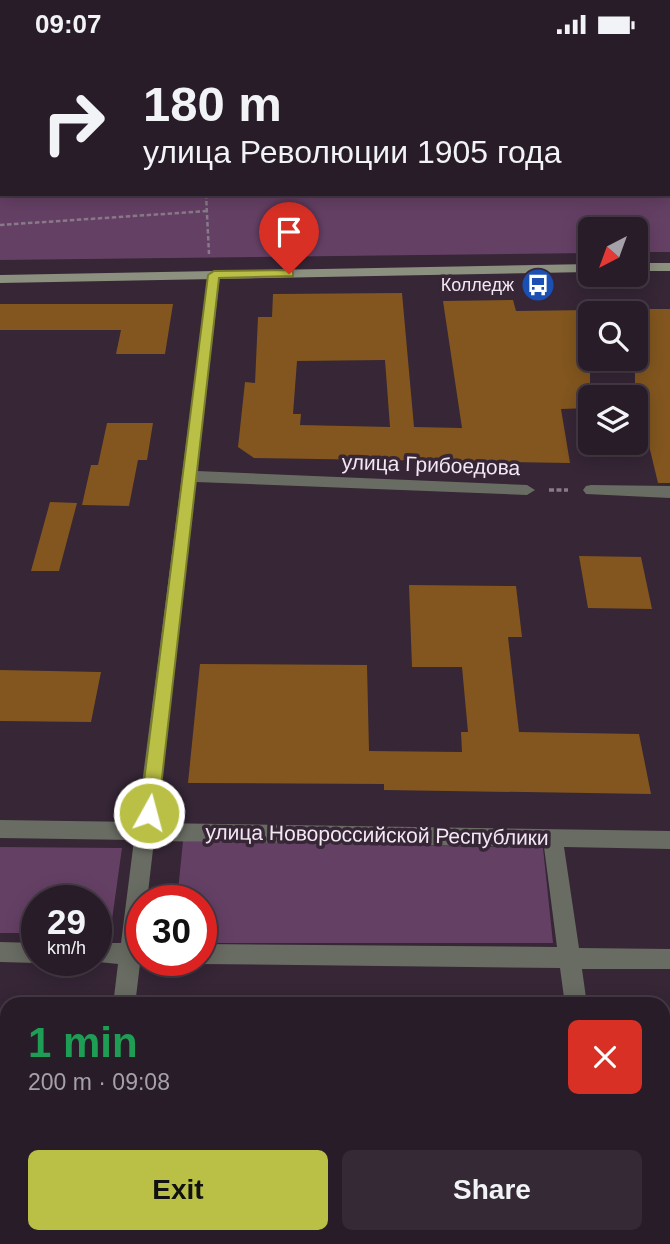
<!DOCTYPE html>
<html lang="en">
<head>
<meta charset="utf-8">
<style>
	body { margin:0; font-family:Arial,sans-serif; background:#342934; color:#f1f3f6; height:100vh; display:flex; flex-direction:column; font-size:26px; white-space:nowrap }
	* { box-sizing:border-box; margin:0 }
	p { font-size:23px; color:#a5a1a8 }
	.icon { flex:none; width:38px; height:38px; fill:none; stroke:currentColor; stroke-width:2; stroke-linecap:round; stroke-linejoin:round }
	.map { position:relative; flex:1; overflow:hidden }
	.details { position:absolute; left:0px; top:948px; width:670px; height:247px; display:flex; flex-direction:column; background:#281c28; border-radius:21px 21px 0 0; box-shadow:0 4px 18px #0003,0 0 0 2px #443a45 }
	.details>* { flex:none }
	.banner { position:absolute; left:0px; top:0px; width:670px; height:147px; box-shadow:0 4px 18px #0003,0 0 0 2px #443a45; background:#281c28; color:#f1f3f6; overflow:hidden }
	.needle { width:46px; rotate:221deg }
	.fabs { position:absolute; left:578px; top:168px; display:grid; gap:14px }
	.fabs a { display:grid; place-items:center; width:70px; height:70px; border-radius:10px; background:#281c28; box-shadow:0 4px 18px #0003,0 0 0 2px #443a45; font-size:35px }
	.speed { position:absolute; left:21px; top:836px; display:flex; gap:14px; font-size:35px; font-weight:700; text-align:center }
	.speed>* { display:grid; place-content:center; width:91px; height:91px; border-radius:50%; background:#281c28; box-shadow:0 4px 18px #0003,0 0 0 2px #443a45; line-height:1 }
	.speed small { font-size:18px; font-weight:400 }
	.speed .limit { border:10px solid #d22; background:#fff; color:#111 }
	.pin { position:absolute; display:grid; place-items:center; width:60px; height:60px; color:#fff; margin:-72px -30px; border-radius:50% 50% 50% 0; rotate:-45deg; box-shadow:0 0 7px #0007 }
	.pin .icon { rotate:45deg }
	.me { position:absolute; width:77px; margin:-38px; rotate:7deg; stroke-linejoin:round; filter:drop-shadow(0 0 5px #0008) }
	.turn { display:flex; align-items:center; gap:24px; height:147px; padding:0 28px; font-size:32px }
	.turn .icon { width:91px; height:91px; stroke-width:2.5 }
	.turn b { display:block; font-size:49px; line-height:60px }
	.round { display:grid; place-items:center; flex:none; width:74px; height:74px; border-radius:10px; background:#342934 }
	.head { display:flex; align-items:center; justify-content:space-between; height:119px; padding:0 28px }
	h1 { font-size:42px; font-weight:700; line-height:52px; color:#1e9e55 }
	.primary-button { display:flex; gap:14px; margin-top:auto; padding:14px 28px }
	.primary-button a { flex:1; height:80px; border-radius:10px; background:#bac045; color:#111; font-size:28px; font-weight:700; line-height:80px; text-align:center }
	.primary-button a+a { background:#342934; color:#f1f3f6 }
	.status { display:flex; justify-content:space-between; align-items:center; height:49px; padding:0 35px; background:#281c28; direction:ltr }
	.status svg { height:19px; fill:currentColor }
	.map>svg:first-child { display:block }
	.green { fill:#654065; fill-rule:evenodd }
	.building { fill:#82561e; fill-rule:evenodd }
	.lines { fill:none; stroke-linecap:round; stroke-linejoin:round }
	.path-far1 { stroke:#887a88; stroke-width:2.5; stroke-dasharray:4.5 2.5; stroke-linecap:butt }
	.path { stroke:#887a88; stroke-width:3.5; stroke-dasharray:5 2.5; stroke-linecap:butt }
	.street { fill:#696c62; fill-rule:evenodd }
	.secondary { fill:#8b907f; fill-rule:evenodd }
	.route { fill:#bac045; stroke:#797d2d; stroke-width:2 }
	.labels { text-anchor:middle; stroke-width:7; stroke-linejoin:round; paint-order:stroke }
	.far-poi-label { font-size:18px; fill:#f2e7f2; stroke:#362636; text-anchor:end }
	.street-label { font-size:21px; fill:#f2e7f2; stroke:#362636 }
</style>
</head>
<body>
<div class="status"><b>09:07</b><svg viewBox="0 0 49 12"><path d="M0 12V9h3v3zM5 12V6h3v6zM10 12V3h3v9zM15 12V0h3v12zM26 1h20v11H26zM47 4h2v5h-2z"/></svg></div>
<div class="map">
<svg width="670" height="1195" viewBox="0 0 670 1195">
	<rect width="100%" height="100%" fill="#362636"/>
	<!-- green -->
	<g class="green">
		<path d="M0,0h670v203h-35v-23h-45v24l-590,7zM2,2h666v143h-666z"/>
		<path d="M183,792l360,7 10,95h-352v-42h-24z"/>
		<path d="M0,798l122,1 -12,86h-14v-33h-59v32h-37z"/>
		<path d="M663,981h7v214h-32l-1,-7h26z"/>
	</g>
	<!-- building -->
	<g class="building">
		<path d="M402,244l12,134 48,1 -19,-127 70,-1 3,11 74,-1v98l-29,1 9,54 -316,-5 -16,-11 7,-65 10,1 3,-66h14l1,-23zM385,311l5,67 -90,-2 1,-11h-8l4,-53z"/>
		<path d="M0,255h173l-8,50h-49l5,-24h-121z"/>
		<path d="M635,260h35v174h-12l-19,-79h-4z"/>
		<path d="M107,374h46l-6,37h-9l-9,46 -47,-1 9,-40h7z"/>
		<path d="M50,453l27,1 -18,68h-28z"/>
		<path d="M579,507l62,1 11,52 -64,-1z"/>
		<path d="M409,536l107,1 6,51h-14l11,95 120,2 12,60 -267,-4v-6l-196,-1 12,-119 167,1 2,86 93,1 -1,-20h7l-6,-65h-50z"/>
		<path d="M0,621l101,2 -10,50 -91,-1z"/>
	</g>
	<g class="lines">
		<!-- path-far1 -->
		<g class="path-far1">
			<path d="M163,0l263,2"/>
			<path d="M137,2l3,-2"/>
			<path d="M0,87l2,-6"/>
			<path d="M206,145l3,60"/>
			<path d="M0,176l208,-14"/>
		</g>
		<!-- path -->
		<path class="path" d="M549,441h19"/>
		<!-- street -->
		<g class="street">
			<path d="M214,222l6,4 -23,196 330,14 8,5 -8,5 -331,-13 -40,341 514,8v18l-106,-2 15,101 91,1v20h-88l5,36h-22l-5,-37 -359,-4 -8,-3h8v-17l356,3 -13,-100 -390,-6 -7,60h-5v60h8l-10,3 -5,41h-22l5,-41 -29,-3h7v-18h25l13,-103 -134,-2v-18l137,2 71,-547z"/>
			<path d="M591,436l79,1v12l-84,-4 -3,-4 3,-4z"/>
			<path d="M0,893l37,1v18h7l-7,2 -37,-1z"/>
			<path d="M77,1188h25v7h-26z"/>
			<path d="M594,1188h25l1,7h-26z"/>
		</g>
		<!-- secondary -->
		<g class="secondary">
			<rect x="635" y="214" width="35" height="8"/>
			<path d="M590,215v8l-590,11v-8z"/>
		</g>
	</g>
	<!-- route -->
	<path class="route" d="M289,221l4,1v5l-74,2 -61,535 -3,6 -6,2 -6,-2 -3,-6 68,-538 6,-4z"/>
	<!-- icons -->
	<defs>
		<symbol id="bus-disc" viewBox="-11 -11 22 22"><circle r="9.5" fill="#1a4fb4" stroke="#362636"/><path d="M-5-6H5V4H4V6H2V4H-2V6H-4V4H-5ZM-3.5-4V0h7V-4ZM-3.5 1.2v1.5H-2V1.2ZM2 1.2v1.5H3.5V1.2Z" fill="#fff"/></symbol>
	</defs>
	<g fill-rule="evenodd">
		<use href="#bus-disc" x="519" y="217" width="38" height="38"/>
	</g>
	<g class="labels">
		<!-- far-poi labels -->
		<g class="far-poi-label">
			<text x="514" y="242">Колледж</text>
		</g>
		<!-- street labels -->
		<g class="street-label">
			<text transform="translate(431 416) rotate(2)" y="7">улица Грибоедова</text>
			<text transform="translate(377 786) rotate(1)" y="7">улица Новороссийской Республики</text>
		</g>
	</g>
</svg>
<div class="fabs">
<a><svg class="needle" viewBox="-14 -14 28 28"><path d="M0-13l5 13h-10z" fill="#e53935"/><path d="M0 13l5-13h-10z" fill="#a5a1a8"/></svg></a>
<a><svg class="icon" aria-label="search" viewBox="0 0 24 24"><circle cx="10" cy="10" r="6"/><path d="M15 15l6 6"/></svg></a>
<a><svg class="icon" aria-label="layers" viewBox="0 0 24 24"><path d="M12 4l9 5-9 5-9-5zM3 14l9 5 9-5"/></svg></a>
</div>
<div class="speed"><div>29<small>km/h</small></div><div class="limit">30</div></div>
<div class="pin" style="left:289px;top:225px;background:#d93025"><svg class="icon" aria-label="arrive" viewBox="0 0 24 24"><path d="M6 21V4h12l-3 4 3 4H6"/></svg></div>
<svg class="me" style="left:149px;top:764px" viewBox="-20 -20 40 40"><circle r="17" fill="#bac045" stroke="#fff" stroke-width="3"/><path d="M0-11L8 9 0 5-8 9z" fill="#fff"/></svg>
<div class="banner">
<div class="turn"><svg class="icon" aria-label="right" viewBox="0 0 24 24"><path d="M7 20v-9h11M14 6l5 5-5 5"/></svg><div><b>180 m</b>улица Революции 1905 года</div></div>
</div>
<section class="details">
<div class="head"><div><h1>1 min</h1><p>200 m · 09:08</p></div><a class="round" style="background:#d93025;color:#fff"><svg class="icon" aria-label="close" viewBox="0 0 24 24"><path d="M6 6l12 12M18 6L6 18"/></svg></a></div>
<div class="primary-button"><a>Exit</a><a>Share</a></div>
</section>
</div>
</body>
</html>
